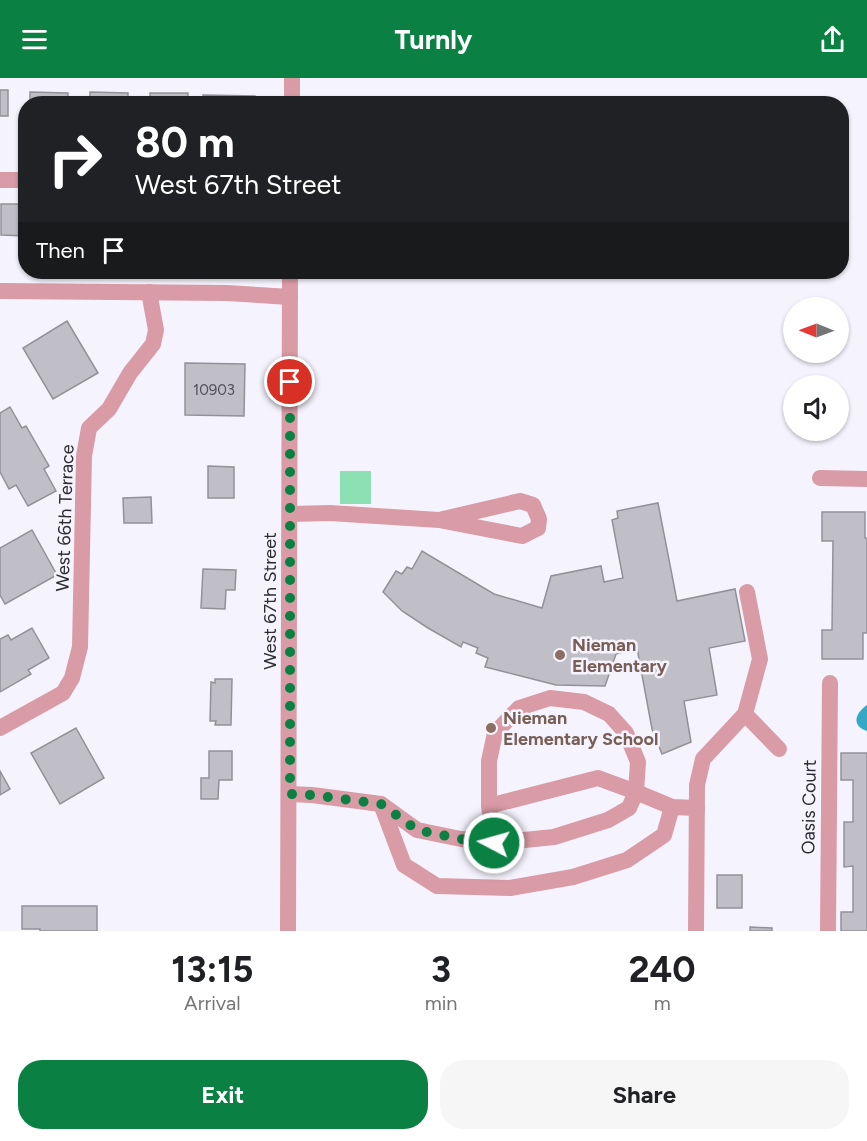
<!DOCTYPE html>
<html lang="en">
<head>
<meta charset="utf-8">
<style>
	body { margin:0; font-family:Figtree,sans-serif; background:#f6f6f6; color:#202124; height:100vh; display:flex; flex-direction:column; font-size:22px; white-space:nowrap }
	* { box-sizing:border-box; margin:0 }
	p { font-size:20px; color:#757577 }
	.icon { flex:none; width:33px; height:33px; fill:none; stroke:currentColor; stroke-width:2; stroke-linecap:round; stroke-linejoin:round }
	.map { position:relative; height:853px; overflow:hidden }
	.drawer { display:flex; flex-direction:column; background:#fff; flex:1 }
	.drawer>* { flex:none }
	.hud { position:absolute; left:18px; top:18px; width:831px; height:183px; border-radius:24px; box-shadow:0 2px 4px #0004; background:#202124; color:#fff; overflow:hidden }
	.needle { width:39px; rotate:271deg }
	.controls { position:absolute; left:783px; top:219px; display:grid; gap:12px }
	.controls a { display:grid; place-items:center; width:66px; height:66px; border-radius:50%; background:#fff; box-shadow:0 2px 4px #0004; font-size:30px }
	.pin { position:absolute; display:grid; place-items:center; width:51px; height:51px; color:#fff; margin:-26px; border:3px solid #fff; border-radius:50%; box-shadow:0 2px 6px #0007 }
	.me { position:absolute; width:66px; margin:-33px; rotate:276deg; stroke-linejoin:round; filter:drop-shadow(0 0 4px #0008) }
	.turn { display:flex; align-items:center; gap:21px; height:126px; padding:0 18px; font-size:27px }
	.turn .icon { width:78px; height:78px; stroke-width:2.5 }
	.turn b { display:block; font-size:42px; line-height:51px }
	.then { display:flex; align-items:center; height:57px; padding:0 18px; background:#0003; gap:12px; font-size:22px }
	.eta { display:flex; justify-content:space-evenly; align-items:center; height:102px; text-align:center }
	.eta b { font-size:36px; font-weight:700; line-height:42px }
	.cta { display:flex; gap:12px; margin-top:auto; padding:12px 18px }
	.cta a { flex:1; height:69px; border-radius:24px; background:#0b8043; color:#fff; font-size:24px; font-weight:700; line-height:69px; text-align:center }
	.cta a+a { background:#f6f6f6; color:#202124 }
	header { display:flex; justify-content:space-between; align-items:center; height:78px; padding:0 18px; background:#0b8043; color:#fff; font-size:27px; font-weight:700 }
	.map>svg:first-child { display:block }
	.green { fill:#8ce0b3 }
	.water { fill:#34a9c5 }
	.building { fill:#c0bfc8; stroke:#92919a; stroke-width:1.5 }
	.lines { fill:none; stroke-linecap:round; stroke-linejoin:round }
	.minor { stroke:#d99ba5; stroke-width:16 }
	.route { stroke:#0b8043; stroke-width:10; stroke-dasharray:0 18 }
	.education-dot { fill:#8d6e63; stroke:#f5f4fe; stroke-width:2 }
	.labels { text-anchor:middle; stroke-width:5; stroke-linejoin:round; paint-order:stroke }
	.number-label { font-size:15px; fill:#515055 }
	.street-label { font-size:18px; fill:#2c2b2f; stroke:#f5f4fe }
	.education-label { font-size:18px; font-weight:bold; fill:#785e54; stroke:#f5f4fe; text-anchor:start }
</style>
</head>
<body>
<header><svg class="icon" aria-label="menu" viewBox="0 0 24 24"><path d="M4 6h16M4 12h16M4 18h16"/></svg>Turnly<svg class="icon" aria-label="share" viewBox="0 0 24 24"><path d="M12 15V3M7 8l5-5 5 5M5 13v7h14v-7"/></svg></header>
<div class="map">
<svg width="867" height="853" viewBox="0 0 867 853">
	<rect width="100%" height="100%" fill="#f5f4fe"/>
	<!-- green -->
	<rect class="green" x="340" y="393" width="31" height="33"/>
	<!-- water -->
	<path class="water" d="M867,627v26c-16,-5 -12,-18 0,-26z"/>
	<!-- building -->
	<g class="building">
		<rect x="0" y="12" width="8" height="26"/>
		<path d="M30,14l38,1v11h-38z"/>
		<path d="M90,14l38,1v11h-38z"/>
		<rect x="150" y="15" width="38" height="11"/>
		<path d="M203,17l52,1v8h-52z"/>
		<path d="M1,126h25v32l-25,-1z"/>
		<path d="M67,243l31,52 -45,26 -30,-51z"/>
		<path d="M185,285l60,1 -1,52 -59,-1z"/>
		<path d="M10,329l12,21 4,-2 23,40 -5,3 12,22 -28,15 -12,-21 -7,4 -9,-17v-59z"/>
		<path d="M208,388l26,1v31h-26z"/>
		<path d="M151,419l1,26h-28l-1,-25z"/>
		<path d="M658,425l19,98 58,-12 10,52 -36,7 8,47 -33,6 7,41 -29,12 -10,-25 -15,-81 -21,6 -11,32 -49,-1 -71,-18 3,-9 -12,-5 2,-5 -15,-6 -2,5 -33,-19 -26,-17 -19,-19 13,-21 6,3 5,-7 5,2 10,-18 72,43 48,14 9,-32 50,-10 3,16 19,-4 -11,-58 6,-2 -1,-7z"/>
		<path d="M822,434h43v26h2v95h-4v26h-41v-29h10l1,-89h-11z"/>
		<path d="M32,452l25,45 -52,29 -5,-9v-47z"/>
		<path d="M203,491l33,1 -1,20h-9l-1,19 -24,-1z"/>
		<path d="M32,550l17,30 -21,12 3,4 -31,18v-53l8,-4 3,5z"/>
		<path d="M215,601h17l-1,46h-16l1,-4h-6l1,-39 4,1z"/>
		<path d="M76,650l28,50 -44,26 -29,-51z"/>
		<path d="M209,673h23v29h-13l-1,19h-17v-21h8z"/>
		<path d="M841,675h26v178h-26v-19h12v-46l-9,1v-45h9v-42h-12z"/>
		<path d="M0,693l10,18 -10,6z"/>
		<rect x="717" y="797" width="25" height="33"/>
		<path d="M22,828h75v25h-57v-2h-18z"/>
		<path d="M750,849l22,1v3h-22z"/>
	</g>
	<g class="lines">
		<!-- minor -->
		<g class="minor">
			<path d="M292,26v-26"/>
			<path d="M0,102h26"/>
			<path d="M0,213l227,2 63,4"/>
			<path d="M820,400l47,1"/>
			<path d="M290,436l40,-1 109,7 83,16 16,-8 1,-9 -6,-14 -13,-4 -81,19"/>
			<path d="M745,636l15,-55 -13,-67"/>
			<path d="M0,650l63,-35 9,-15 8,-31 4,-191 5,-28 20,-19 21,-36 23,-29 3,-14 -7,-38"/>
			<path d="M290,716l22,1 69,9 36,26 44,9 33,4 60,-6 54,-17 21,-12 7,-16 36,15 25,1"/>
			<path d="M381,726l23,61 33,21 73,2 63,-11 54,-17 37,-25 8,-28"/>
			<path d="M489,728l109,-28 38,14 2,-30 -12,-29 -17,-19 -25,-12 -34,-4 -31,10 -24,25 -6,28v45l5,37"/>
			<path d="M288,853l2,-659"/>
			<path d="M696,853l1,-146 6,-26 42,-45 34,35"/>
			<path d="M828,853l2,-248"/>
		</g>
	</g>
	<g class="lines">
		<!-- route -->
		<path class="route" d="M290,304v412l22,1 69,9 36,26 44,9 33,4"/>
	</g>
	<!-- markers -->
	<g class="education-dot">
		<circle cx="560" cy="577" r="6"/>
		<circle cx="491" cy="650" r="6"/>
	</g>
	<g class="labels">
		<!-- number labels -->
		<g class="number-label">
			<text x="214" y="317">10903</text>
		</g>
		<!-- street labels -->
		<g class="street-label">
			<text transform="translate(65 440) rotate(-88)" y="6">West 66th Terrace</text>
			<text transform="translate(270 523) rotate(-90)" y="6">West 67th Street</text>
			<text transform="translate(809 729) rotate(-89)" y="6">Oasis Court</text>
		</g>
		<!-- education labels -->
		<g class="education-label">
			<text x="572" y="573">Nieman<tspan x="572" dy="21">Elementary</tspan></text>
			<text x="503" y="646">Nieman<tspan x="503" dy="21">Elementary School</tspan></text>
		</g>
	</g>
</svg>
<div class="controls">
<a><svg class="needle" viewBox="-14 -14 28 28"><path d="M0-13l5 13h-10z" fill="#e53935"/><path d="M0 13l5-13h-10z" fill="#757577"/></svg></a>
<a><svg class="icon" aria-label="sound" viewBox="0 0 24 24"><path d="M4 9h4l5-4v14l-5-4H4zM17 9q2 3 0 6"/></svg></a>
</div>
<div class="pin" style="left:290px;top:304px;background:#d93025"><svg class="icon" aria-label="arrive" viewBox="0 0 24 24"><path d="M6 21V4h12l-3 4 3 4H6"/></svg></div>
<svg class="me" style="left:494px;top:765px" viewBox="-20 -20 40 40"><circle r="17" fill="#0b8043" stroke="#fff" stroke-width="3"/><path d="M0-11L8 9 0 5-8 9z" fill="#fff"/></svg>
<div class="hud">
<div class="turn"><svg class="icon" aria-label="right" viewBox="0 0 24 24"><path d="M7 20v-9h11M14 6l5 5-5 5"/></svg><div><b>80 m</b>West 67th Street</div></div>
<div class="then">Then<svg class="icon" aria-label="arrive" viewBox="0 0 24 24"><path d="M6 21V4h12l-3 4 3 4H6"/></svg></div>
</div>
</div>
<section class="drawer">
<div class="eta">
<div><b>13:15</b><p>Arrival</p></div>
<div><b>3</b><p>min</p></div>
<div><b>240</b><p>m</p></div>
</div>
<div class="cta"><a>Exit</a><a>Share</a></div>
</section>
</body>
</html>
